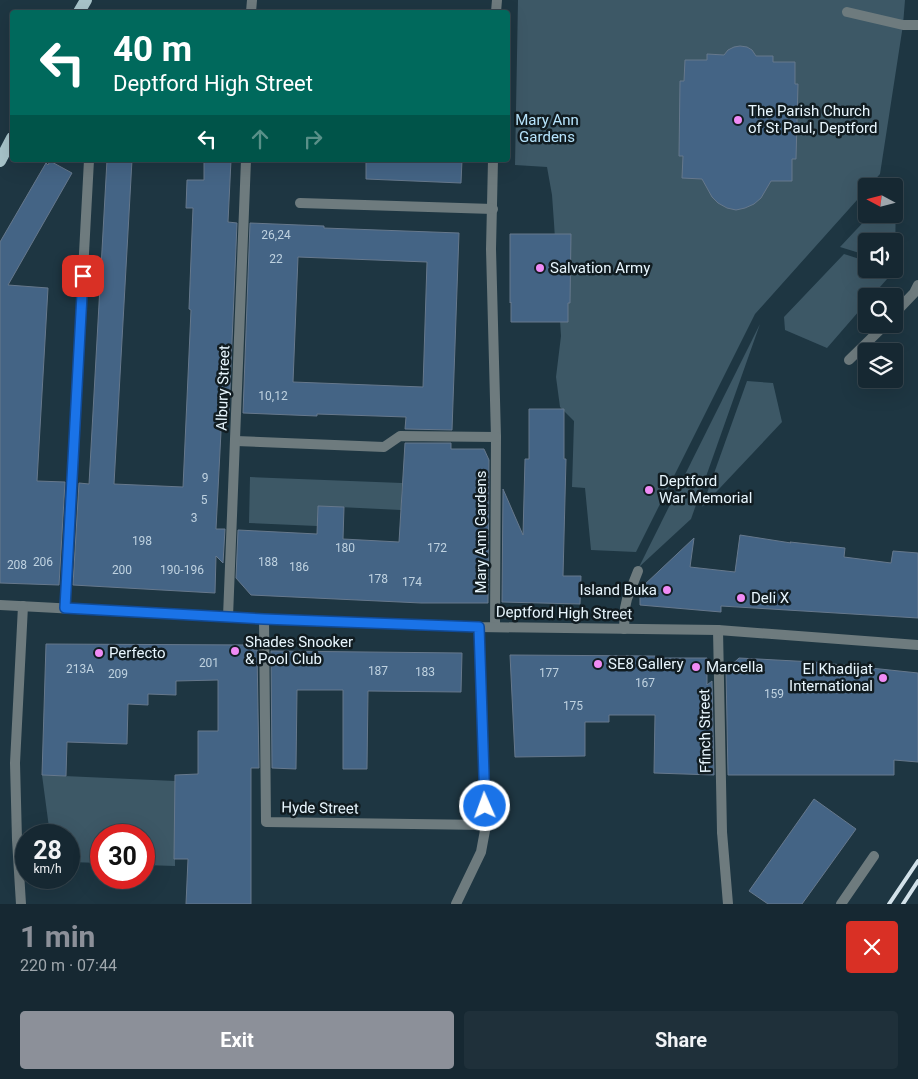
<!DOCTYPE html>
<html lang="en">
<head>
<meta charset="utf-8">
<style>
	body { margin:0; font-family:Roboto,sans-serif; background:#1f303a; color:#f1f3f6; height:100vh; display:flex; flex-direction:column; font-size:19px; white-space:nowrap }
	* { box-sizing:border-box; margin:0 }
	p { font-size:16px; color:#9ea6ac }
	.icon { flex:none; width:28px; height:28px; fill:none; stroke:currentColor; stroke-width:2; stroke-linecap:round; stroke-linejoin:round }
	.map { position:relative; height:904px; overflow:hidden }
	.drawer { display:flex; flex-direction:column; background:#162832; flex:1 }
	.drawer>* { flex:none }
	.banner { position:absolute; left:10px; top:10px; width:500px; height:152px; border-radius:5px; box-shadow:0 5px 20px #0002,0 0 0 1px #35444d; background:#00695c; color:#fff; overflow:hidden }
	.needle { width:32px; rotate:277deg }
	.tools { position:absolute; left:858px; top:178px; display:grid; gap:10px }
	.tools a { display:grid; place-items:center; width:45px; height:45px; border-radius:5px; background:#162832; box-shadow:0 5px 20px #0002,0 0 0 1px #35444d; font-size:25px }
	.speed { position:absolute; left:15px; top:824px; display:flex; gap:10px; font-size:25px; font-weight:700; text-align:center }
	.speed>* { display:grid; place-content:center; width:65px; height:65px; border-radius:50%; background:#162832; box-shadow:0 5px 20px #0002,0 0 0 1px #35444d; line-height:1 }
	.speed small { font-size:12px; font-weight:400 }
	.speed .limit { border:8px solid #d22; background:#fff; color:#111 }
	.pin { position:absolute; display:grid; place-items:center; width:42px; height:42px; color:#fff; margin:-21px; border-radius:10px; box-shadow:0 2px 8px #0006 }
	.me { position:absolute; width:55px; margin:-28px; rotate:358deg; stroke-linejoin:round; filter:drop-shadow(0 0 4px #0008) }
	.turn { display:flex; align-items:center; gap:18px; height:105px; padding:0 20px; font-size:22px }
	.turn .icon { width:65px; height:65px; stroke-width:2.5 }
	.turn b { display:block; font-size:35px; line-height:42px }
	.lanes { display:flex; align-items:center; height:48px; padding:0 20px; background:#0003; justify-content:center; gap:25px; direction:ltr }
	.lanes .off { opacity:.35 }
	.round { display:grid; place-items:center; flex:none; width:52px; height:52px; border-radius:5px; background:#1f303a }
	.headline { display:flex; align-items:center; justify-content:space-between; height:85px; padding:0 20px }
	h1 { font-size:30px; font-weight:700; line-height:38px; color:#8c9099 }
	.button { display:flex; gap:10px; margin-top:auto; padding:10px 20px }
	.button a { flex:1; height:58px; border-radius:5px; background:#8c9099; color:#fff; font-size:20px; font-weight:700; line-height:58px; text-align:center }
	.button a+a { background:#1f303a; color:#f1f3f6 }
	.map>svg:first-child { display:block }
	.green { fill:#3d5866 }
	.building { fill:#446485; stroke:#66788c; fill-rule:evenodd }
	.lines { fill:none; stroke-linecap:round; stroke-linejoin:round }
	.service { stroke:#6e7b7e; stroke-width:10 }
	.minor { stroke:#6e7b7e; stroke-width:10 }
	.tertiary { stroke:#6e7b7e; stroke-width:10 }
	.primary { stroke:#a8c4ca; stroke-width:12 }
	.rail { stroke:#d3e2ea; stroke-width:4 }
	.route-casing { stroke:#114b97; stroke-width:12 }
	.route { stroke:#1a73e8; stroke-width:9 }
	.poi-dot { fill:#f08bf5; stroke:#111c21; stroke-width:2 }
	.labels { text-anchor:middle; stroke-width:5; stroke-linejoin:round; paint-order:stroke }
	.number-label { font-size:12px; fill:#bfd2e0 }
	.poi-label { font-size:15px; fill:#e8f6fe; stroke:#111c21; text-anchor:start }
	.park-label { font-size:15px; fill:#b7e4fc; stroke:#111c21 }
	.street-label { font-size:15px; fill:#e8f6fe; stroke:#111c21 }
</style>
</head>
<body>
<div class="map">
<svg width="918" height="904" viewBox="0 0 918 904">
	<rect width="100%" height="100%" fill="#1e3642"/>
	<!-- green -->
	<g class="green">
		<path d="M518,0h387l-2,25 -23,149 -11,12h-3v4l-111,124 -119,238 -45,-2 -6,-62 -13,-1 2,-66 -14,-14 -4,-30 5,-41 -7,-113 -2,-28 -5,-28 -32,-2z"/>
		<path d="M896,188l-1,77 -1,-1v-23h-28v14l-26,-8 31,-33h23v-24z"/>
		<path d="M844,254l22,7v8h25l4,1 -23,26h-6v7l-39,45 -42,-18 -1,-13z"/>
		<path d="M760,324l-69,195 -52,48z"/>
		<path d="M747,381l26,2 9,39 -80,85z"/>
		<path d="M250,477l152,6 -1,27 -83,-4 -1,20 -68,-3z"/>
		<path d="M42,775l133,6v85l-31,-1v-30h-43v28l-32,-1v-27h-19z"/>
	</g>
	<!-- building -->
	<g class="building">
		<path d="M740,46l7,1 5,3 4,6h17v6h22v22h3l-2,75h-4v22h-21l-10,17 -7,6 -9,4 -9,2 -9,-2 -9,-5 -6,-6 -10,-18 -20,-1 1,-22h-4l1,-75h4l1,-21h22v-6l17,1 4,-5 6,-3z"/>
		<path d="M107,160h25l-18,324 69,3 8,-177 -2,-1 4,-101h-7l1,-28h17v-20h27l-3,62 9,1 -8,190 -7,-1 -6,117h9l-2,34 -7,-7 -1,37 -142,-8 6,-102 10,1z"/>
		<path d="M366,160h96l-1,23 -95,-4z"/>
		<path d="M50,161l22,12 -64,112 40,3 -11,193 28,1 -6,103 -59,-2v-341l46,-79 2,2z"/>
		<path d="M250,223l74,3v2l135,5 -7,197 -47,-1 1,-12 -89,-3v2l-74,-3zM298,257l129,5 -4,125 -130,-5z"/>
		<path d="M510,234h61l-1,69h-2v19h-57v-20l-1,1z"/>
		<path d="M529,409h35v50h2l-3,117h18l-1,28 -78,-2 1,-113 20,46 2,-76h4z"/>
		<path d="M405,443h46v6h33l5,11 -1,143h-67l-170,-8 -15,-17 2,-48 79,4 1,-28 26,1 -1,32 56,3z"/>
		<path d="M740,535l51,8 -1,-1 55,6 -1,9 47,6 2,-12 25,2v65l-197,-12v6l-81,-7v-13l2,-5 52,-49 -4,29 45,5z"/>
		<path d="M46,644l207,1v5h4l2,118h-8v136h-65l2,-45h-14l1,-84 23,-1v-43h20v-51l-42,1v14l-28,-1v11l-20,-1 -1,40 -60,-2 -1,34 -24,-1z"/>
		<path d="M271,651l191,2 -1,39 -93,-1 -1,78h-24v-79h-46l-1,79 -24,-1z"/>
		<path d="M510,655l145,1v2h52v27l5,-4 2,94 -60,-2 1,-58h-46v7h-24v34l-70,1z"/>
		<path d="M739,658l75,4 104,11v89l-24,-2v15h-166l-2,-105z"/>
		<path d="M814,799l42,30 -54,75h-34l-19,-13z"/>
	</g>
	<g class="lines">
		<!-- service -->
		<g class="service">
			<path d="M847,12l56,13h15"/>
			<path d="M624,629l1,-21 2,-9 11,-28"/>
			<path d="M722,832l6,72"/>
			<path d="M841,904l33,-48"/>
		</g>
		<!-- minor -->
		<g class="minor">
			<path d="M251,12l1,-12"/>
			<path d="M496,12l1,-12"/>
			<path d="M493,160l-2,89 5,188 -1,190"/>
			<path d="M300,203l193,6"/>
			<path d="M894,314l20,-21 4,-8"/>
			<path d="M849,360l37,-36"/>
			<path d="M236,441l148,6 16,-11 96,1"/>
			<path d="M65,608l24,-448"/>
			<path d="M228,617l18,-457"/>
			<path d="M264,619l2,203 220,3"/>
			<path d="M718,630l4,202"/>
			<path d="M456,904l25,-52 5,-27 -7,-198"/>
		</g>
		<!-- tertiary -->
		<g class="tertiary">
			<path d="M0,605l264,14 215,8 239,3 200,15"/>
			<path d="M21,904l-4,-64 -2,-77 8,-157"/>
		</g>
		<!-- primary -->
		<g class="primary">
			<path d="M79,12l7,-12"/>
			<path d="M0,161l12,-23"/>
		</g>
		<!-- rail -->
		<g class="rail">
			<path d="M889,904l29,-43"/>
			<path d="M903,904l15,-23"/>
		</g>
	</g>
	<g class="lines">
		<defs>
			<path id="route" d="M83,276l-18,332 199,11 215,8 6,179"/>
		</defs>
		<!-- route casing -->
		<use href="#route" class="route-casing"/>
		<!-- route -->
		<use href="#route" class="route"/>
	</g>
	<!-- markers -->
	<g class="poi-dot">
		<circle cx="738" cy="120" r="5"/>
		<circle cx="540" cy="268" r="5"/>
		<circle cx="649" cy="490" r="5"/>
		<circle cx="667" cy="590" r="5"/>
		<circle cx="741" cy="598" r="5"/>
		<circle cx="235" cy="651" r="5"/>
		<circle cx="99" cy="653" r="5"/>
		<circle cx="598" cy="664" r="5"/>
		<circle cx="696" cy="667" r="5"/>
		<circle cx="883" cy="678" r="5"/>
	</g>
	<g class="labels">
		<!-- number labels -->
		<g class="number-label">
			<text x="276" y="239">26,24</text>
			<text x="276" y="263">22</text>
			<text x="273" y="400">10,12</text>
			<text x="205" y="482">9</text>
			<text x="204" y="504">5</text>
			<text x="194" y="522">3</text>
			<text x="142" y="545">198</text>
			<text x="345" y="552">180</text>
			<text x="437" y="552">172</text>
			<text x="43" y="566">206</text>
			<text x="268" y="566">188</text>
			<text x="17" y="569">208</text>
			<text x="299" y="571">186</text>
			<text x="122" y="574">200</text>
			<text x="182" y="574">190-196</text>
			<text x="378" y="583">178</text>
			<text x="412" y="586">174</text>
			<text x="209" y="667">201</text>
			<text x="80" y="673">213A</text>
			<text x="378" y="675">187</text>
			<text x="425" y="676">183</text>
			<text x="549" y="677">177</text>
			<text x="118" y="678">209</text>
			<text x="645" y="687">167</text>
			<text x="774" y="698">159</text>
			<text x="573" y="710">175</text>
		</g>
		<!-- poi labels -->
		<g class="poi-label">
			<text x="748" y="116">The Parish Church<tspan x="748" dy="17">of St Paul, Deptford</tspan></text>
			<text x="550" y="273">Salvation Army</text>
			<text x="659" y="486">Deptford<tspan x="659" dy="17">War Memorial</tspan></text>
			<text x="657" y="595" text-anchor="end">Island Buka</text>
			<text x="751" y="603">Deli X</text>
			<text x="245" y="647">Shades Snooker<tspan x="245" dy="17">&amp; Pool Club</tspan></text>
			<text x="109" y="658">Perfecto</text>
			<text x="608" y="669">SE8 Gallery</text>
			<text x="706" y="672">Marcella</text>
			<text x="873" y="674" text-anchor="end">El Khadijat<tspan x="873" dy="17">International</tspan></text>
		</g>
		<!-- park labels -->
		<g class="park-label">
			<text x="547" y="125">Mary Ann<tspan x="547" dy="17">Gardens</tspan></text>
		</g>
		<!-- street labels -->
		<g class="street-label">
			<text transform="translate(223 388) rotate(-88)" y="5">Albury Street</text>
			<text transform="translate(481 532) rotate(-90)" y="5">Mary Ann Gardens</text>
			<text transform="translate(564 613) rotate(1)" y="5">Deptford High Street</text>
			<text transform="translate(705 731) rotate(-91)" y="5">Ffinch Street</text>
			<text transform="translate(320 808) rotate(1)" y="5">Hyde Street</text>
		</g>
	</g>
</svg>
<div class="tools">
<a><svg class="needle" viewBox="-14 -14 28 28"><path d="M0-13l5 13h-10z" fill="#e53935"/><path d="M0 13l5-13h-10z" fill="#9ea6ac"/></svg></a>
<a><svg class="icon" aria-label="sound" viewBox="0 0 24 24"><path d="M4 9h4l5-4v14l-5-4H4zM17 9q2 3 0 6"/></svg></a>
<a><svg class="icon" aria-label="search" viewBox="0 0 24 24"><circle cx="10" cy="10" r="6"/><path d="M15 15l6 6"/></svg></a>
<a><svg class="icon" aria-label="layers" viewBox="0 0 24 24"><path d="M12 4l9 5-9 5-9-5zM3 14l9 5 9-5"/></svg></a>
</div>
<div class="speed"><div>28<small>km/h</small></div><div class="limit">30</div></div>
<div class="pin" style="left:83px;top:276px;background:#d93025"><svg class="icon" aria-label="arrive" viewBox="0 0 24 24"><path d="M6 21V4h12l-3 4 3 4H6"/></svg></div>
<svg class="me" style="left:485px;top:806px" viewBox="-20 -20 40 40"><circle r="17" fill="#1a73e8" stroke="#fff" stroke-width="3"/><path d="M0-11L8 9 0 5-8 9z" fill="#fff"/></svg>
<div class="banner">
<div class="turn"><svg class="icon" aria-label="left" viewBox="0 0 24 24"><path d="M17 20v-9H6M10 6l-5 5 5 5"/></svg><div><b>40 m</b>Deptford High Street</div></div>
<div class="lanes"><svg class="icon" aria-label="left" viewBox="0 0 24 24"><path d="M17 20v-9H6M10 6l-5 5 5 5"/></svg><svg class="icon off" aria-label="ahead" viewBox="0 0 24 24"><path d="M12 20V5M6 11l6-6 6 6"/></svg><svg class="icon off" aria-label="right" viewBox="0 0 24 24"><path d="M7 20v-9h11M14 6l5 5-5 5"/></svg></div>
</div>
</div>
<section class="drawer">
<div class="headline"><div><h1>1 min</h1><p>220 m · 07:44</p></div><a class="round" style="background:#d93025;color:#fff"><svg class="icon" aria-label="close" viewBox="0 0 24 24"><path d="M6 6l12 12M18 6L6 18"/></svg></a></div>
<div class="button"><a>Exit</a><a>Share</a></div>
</section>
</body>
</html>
